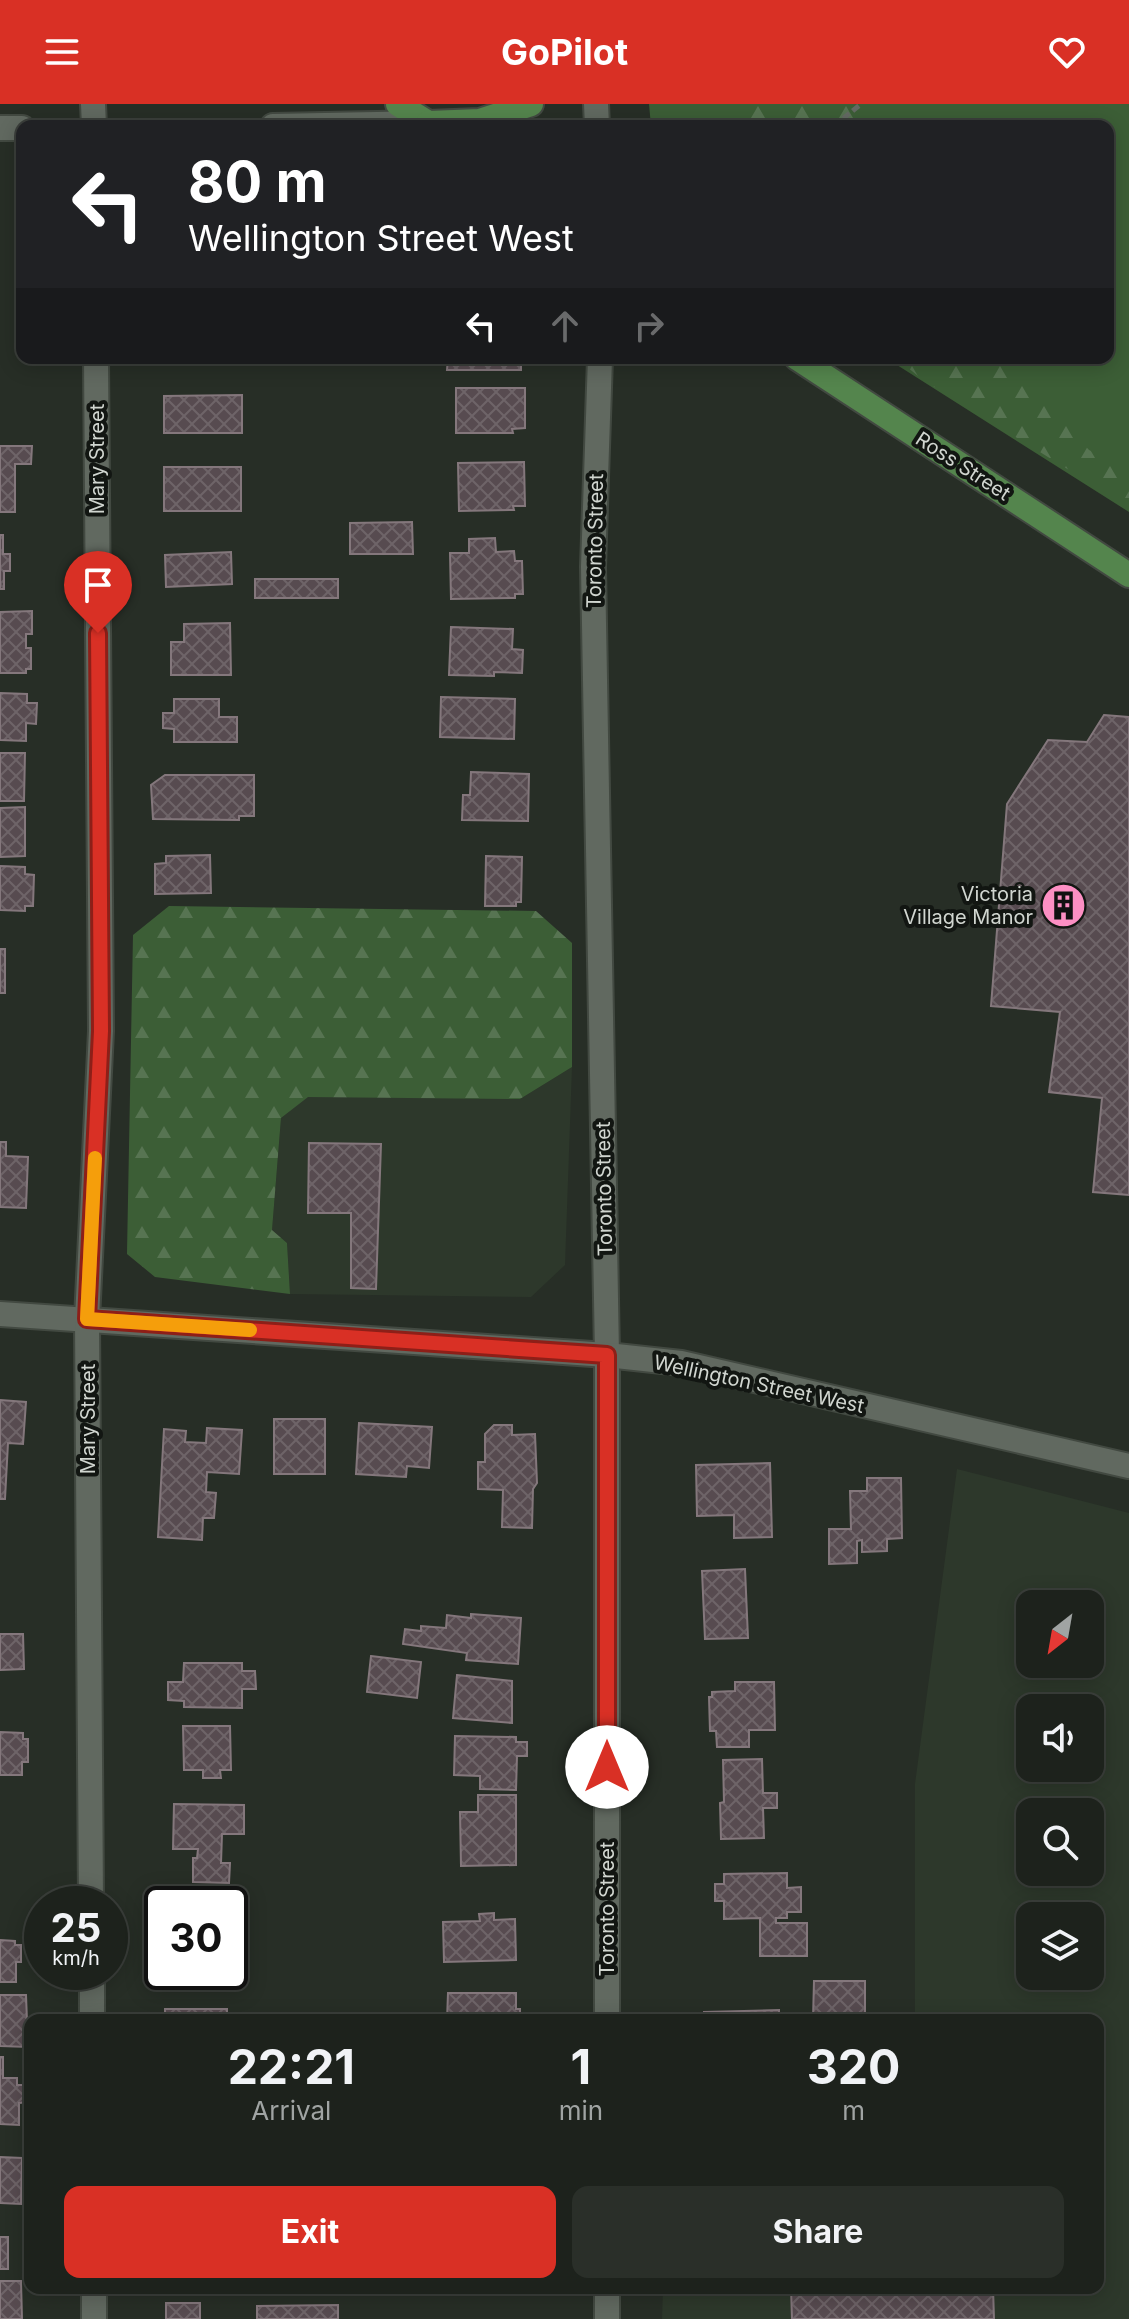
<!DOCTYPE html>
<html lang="en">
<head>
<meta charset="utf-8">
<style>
	body { margin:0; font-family:Inter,sans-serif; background:#2a2f29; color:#f1f3f6; height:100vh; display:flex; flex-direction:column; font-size:30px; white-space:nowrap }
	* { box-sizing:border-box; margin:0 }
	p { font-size:26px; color:#a0a4a3 }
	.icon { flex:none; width:44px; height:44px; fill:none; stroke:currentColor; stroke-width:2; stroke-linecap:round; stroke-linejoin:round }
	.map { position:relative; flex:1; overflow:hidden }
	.drawer { position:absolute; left:24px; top:1910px; width:1080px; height:280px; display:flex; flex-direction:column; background:#1d221c; border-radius:16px; box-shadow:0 4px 20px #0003,0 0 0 2px #3b3f3b }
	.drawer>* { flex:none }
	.hud { position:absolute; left:16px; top:16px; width:1098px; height:244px; border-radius:16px; box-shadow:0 4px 20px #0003,0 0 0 2px #3b3f3b; background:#202124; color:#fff; overflow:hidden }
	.needle { width:52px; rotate:211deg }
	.tools { position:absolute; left:1016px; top:1486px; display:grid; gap:16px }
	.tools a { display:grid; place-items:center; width:88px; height:88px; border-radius:16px; background:#1d221c; box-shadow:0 4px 20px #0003,0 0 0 2px #3b3f3b; font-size:40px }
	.speed { position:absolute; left:24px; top:1782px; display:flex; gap:16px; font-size:40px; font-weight:700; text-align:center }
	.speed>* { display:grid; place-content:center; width:104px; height:104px; border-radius:50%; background:#1d221c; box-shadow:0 4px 20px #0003,0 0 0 2px #3b3f3b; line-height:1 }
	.speed small { font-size:20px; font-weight:400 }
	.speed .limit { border:4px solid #111; border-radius:12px; background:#fff; color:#111 }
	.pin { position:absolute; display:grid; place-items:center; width:68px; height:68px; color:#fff; margin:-82px -34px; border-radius:50% 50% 50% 0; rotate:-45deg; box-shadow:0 0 8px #0007 }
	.pin .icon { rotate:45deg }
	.me { position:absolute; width:88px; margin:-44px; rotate:0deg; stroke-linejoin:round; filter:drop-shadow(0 0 6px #0008) }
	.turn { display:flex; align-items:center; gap:28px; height:168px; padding:0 40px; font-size:36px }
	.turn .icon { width:104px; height:104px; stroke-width:2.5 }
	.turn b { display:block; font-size:56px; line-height:68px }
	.lanes { display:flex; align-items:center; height:76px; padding:0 40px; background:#0003; justify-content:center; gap:40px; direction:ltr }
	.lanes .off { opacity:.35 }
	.eta { display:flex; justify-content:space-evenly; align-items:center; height:136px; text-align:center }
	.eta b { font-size:48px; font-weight:700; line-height:56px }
	.button { display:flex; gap:16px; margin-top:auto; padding:16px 40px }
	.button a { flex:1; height:92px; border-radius:16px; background:#d93025; color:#fff; font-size:32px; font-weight:700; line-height:92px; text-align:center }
	.button a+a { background:#2a2f29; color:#f1f3f6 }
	header { display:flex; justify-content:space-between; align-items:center; height:104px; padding:0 40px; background:#d93025; color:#fff; font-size:36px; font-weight:700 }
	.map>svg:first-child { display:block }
	.built { fill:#2d382b; fill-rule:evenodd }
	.green { fill:#3c5e36 }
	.forest { fill:url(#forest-firs) }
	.building { fill:url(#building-cross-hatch); stroke:#84777c; stroke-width:2 }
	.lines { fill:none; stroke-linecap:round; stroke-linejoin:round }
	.minor-casing { stroke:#424941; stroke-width:28 }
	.major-casing { stroke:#424941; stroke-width:28 }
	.path { stroke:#646a63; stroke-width:5; stroke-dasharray:8 4; stroke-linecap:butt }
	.minor { stroke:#616960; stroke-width:24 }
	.major { stroke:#54854d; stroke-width:24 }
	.route-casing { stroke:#8d1f18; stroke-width:20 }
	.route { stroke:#d93025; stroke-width:14 }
	.slow { stroke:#f59e0b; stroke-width:14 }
	.labels { text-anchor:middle; stroke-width:8; stroke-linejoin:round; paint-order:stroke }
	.street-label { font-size:20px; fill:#d1d6d0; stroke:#121612 }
	.poi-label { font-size:20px; fill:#d1d6d0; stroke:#121612; text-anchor:end }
</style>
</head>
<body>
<header><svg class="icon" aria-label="menu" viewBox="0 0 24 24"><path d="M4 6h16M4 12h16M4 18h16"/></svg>GoPilot<svg class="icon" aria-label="heart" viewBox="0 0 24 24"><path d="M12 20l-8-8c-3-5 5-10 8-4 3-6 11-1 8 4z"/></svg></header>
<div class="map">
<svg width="1129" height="2215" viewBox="0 0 1129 2215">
	<defs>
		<pattern id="forest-firs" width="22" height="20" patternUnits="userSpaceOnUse" patternTransform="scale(2)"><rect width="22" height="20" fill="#3c5e36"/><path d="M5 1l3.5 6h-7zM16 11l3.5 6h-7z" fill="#577452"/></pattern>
		<pattern id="building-cross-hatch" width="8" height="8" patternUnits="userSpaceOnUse" patternTransform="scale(2)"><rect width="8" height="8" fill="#574b50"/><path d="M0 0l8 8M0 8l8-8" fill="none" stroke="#6e6468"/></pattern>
	</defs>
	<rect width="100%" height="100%" fill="#272e26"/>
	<!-- built -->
	<g class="built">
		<path d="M572,963l-7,198 -34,32 -241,-3 -3,-51 -15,-13 9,-112 27,-22 212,3z"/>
		<path d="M957,1365l172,44v806h-467l1,-31h435v-268h-183v-236zM1030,1500h60v60h-60zM1030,1604h60v60h-60zM1030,1708h60v60h-60zM1030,1812h60v60h-60z"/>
	</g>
	<!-- green -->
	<path class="green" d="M649,0h480v408l-243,-154h222v-232h-457z"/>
	<!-- forest -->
	<g class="forest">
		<path d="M722,0h159l-2,22h-149z"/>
		<path d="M896,254h117l-1,7 77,85 40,19v38l-206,-127z"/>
		<path d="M169,802l367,5 36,32v124l-52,32 -212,-2 -27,21 -9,112 15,13 3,51 -135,-17 -28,-23 6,-319z"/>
	</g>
	<!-- building -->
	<g class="building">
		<path d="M448,254h73v12h-74z"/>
		<path d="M456,284h69v40l-13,1 1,4h-57z"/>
		<path d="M242,291v38h-78v-37z"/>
		<path d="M0,342h32l-1,18h-16v48h-15z"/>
		<path d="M524,358l1,44h-12l1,4 -55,1 -1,-48z"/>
		<rect x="164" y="363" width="77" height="44"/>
		<path d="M412,418l1,32h-63v-31z"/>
		<path d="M0,431h3v19h7v17h-6v18h-4z"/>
		<path d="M495,434l1,14 18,-1 1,10h7l1,33h-8v4l-64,1 -1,-46h19v-14z"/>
		<path d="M231,448l1,32 -66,3 -1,-32z"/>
		<rect x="255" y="475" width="83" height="19"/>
		<path d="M32,507v23h-6v14h5v21h-5v4h-26v-61z"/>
		<path d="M230,519l1,52h-60v-33h13v-18z"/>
		<path d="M451,523l62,2 -1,20 11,1 -1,23 -28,-1v4l-45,-1z"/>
		<path d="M0,589l27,1v9h10l-1,21 -10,-1v18l-26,-1z"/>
		<path d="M441,593l74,2 -1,40 -74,-2z"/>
		<path d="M174,595h45v18h18v25h-63v-13l-11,-1v-15h11z"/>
		<path d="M1104,611l25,2v478l-36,-3 9,-94 -53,-6 11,-80 -69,-6 16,-202 41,-64 39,2z"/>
		<path d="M0,649h25l-1,48h-24z"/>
		<path d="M471,668l58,2 -1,47 -66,-1 1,-25h7z"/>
		<path d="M165,671h89v41h-15v4l-86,-1 -2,-34z"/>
		<path d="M25,703v49l-25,1v-49z"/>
		<path d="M210,751l1,38 -56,1v-30l11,-1v-7z"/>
		<path d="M486,752l36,1 -1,45h-5v4h-31z"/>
		<path d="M0,762l25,1v7l9,1 -1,31h-8v5l-25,-1z"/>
		<rect x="0" y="845" width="5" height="44"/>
		<path d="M0,1038h6v14l22,1 -2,51 -26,-1z"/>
		<path d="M309,1039l72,1 -5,145 -25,-1v-75h-43z"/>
		<path d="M0,1296l26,2 -3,42 -15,-1 -3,56h-5z"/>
		<rect x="274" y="1315" width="51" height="55"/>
		<path d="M359,1319l73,4 -3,41 -22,-2 -1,11 -50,-3z"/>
		<path d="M494,1321h18v10l23,-1 2,49 -4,6 -1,39 -30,-1 1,-37 -25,-1v-27h7v-28z"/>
		<path d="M207,1324l35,2 -3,44 -32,-2 -1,20 10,1 -2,25h-11l-1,22 -44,-3 6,-108 22,2 -1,11 21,1z"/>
		<path d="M770,1359l2,74 -38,1v-23l-37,1 -1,-51z"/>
		<path d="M867,1374h34l1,60 -15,1v12l-25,1v-12l-5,1v22l-28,1v-35h22l-1,-38h17z"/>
		<path d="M745,1465l3,69 -43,1 -3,-68z"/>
		<path d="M471,1510l50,4 -3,46 -52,-4 1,-7 -64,-9 2,-15 16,2v-5l25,2 1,-13 24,3z"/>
		<path d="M0,1530h23l1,35 -24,1z"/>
		<path d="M371,1552l50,6 -4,36 -50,-6z"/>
		<path d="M184,1559h58v8h13l1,18h-14v19l-58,-1v-6l-16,-1v-18h15z"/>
		<path d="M457,1571l55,6v42l-59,-5z"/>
		<path d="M735,1578h39l1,48h-26v17h-32l-1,-16h-6l-1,-34h3v-5l23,-1z"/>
		<path d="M183,1622h47l1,44h-11l1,8h-18v-8h-19z"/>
		<path d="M0,1628l23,1v6h5v23h-6v13h-22z"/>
		<path d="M455,1632l61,1v5h11v14h-10l-1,34 -36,-1v-13l-26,-1z"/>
		<path d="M762,1655l1,34h14v15h-14l1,30 -43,1 -1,-36 4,-1 -1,-42z"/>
		<path d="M478,1691h38v70l-55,1 -1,-54h18z"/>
		<path d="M174,1700l70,1v29h-22l-1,29h9l-1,20 -36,-1v-24h4l1,-9h-25z"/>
		<path d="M787,1769v15l14,-1v25h-14v6h-11v5h31v33h-47v-38l-36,1v-18h-9v-17h9v-10z"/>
		<rect x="178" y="1785" width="50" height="15"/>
		<path d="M494,1809v7l21,-1 1,41 -72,2 -1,-40 37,-1 -1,-7z"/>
		<path d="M0,1836l15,1v4h6v17h-5v20h-16z"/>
		<path d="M230,1861h9v18l-61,1v-12h52z"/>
		<path d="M814,1877h51v38h-52z"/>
		<path d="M448,1889h68v16h4v11h-73z"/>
		<path d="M0,1891h26l2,52 -28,-1z"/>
		<rect x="165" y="1905" width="62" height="11"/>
		<path d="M779,1906v10h-75v-8z"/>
		<path d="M0,1953h3v21h14v7h11v17l-9,1v22l-19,-1z"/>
		<path d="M0,2053l22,1 -1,46 -21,-1z"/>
		<rect x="0" y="2133" width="8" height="32"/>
		<path d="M0,2177h21l1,38h-22z"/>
		<path d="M791,2184h202l1,31h-202z"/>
		<rect x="166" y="2199" width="34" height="16"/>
		<path d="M338,2201v14h-81v-13z"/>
	</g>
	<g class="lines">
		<defs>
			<g id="minor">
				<path d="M93,0l1,22"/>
				<path d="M596,0l1,22"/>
				<path d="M273,22l155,-3"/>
				<path d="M0,24h22"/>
				<path d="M600,254l-7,209 14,788v665"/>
				<path d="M0,1210l607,41 74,8 448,103"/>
				<path d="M91,1800l-4,-585 14,-288 -5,-673"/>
				<path d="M92,1868v48"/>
				<path d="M94,2184v31"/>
				<path d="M607,2215v-31"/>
			</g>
			<g id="major">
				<path d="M398,0l35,22"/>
				<path d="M428,19l52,-2 51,-17"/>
				<path d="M797,254l332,217"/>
			</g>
		</defs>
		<!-- minor casing -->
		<use href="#minor" class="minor-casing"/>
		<!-- major casing -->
		<use href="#major" class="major-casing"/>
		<!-- path -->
		<path class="path" d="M834,22l27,-22"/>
		<!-- minor -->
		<use href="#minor" class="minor"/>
		<!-- major -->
		<use href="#major" class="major"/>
	</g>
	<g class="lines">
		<defs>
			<path id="route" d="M98,529l3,398 -14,288 520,36v412"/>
		</defs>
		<!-- route casing -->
		<use href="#route" class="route-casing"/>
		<!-- route -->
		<use href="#route" class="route"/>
		<!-- slow -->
		<path class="slow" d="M95,1054l-8,161 163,11"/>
	</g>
	<!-- icons -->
	<defs>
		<symbol id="building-disc" viewBox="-11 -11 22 22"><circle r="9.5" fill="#fc8fc3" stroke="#121612"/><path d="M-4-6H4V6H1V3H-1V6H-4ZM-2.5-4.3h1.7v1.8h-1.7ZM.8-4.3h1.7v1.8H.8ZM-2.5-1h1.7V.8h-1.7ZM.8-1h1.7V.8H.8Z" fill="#111"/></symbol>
	</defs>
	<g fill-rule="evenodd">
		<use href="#building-disc" x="1038" y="776" width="51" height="51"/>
	</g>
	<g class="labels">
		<!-- street labels -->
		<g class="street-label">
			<text transform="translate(97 355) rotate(-90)" y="7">Mary Street</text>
			<text transform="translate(963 362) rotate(33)" y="7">Ross Street</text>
			<text transform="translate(595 437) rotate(-89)" y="7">Toronto Street</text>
			<text transform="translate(604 1085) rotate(-91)" y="7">Toronto Street</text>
			<text transform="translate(759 1280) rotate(12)" y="7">Wellington Street West</text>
			<text transform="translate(88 1315) rotate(-90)" y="7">Mary Street</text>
			<text transform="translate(607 1805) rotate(-90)" y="7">Toronto Street</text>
		</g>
		<!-- poi labels -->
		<g class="poi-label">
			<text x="1033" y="797">Victoria<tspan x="1033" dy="23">Village Manor</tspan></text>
		</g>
	</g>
</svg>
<div class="tools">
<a><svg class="needle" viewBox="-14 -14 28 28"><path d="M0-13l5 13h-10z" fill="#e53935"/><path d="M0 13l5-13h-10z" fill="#a0a4a3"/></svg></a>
<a><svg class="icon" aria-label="sound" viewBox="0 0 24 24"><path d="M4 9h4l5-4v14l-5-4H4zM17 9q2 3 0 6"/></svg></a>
<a><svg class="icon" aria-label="search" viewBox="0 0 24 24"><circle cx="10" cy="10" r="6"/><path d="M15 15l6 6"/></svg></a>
<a><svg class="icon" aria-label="layers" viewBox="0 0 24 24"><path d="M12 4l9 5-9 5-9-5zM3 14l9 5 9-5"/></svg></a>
</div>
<div class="speed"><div>25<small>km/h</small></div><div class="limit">30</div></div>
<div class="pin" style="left:98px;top:529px;background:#d93025"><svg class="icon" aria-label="arrive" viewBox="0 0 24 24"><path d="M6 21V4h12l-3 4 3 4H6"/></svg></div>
<svg class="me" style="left:607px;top:1663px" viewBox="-20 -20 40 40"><circle r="19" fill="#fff"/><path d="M0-13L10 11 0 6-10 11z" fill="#d93025"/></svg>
<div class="hud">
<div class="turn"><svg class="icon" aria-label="left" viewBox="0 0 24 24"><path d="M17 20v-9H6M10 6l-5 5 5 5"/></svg><div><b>80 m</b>Wellington Street West</div></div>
<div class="lanes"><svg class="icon" aria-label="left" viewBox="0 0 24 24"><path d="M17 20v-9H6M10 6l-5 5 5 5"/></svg><svg class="icon off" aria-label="ahead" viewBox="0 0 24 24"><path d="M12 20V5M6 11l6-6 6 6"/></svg><svg class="icon off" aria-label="right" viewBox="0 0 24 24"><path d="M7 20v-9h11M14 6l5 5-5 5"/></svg></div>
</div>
<section class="drawer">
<div class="eta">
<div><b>22:21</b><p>Arrival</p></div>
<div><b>1</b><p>min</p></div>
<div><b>320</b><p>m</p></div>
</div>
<div class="button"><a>Exit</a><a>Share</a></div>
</section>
</div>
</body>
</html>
